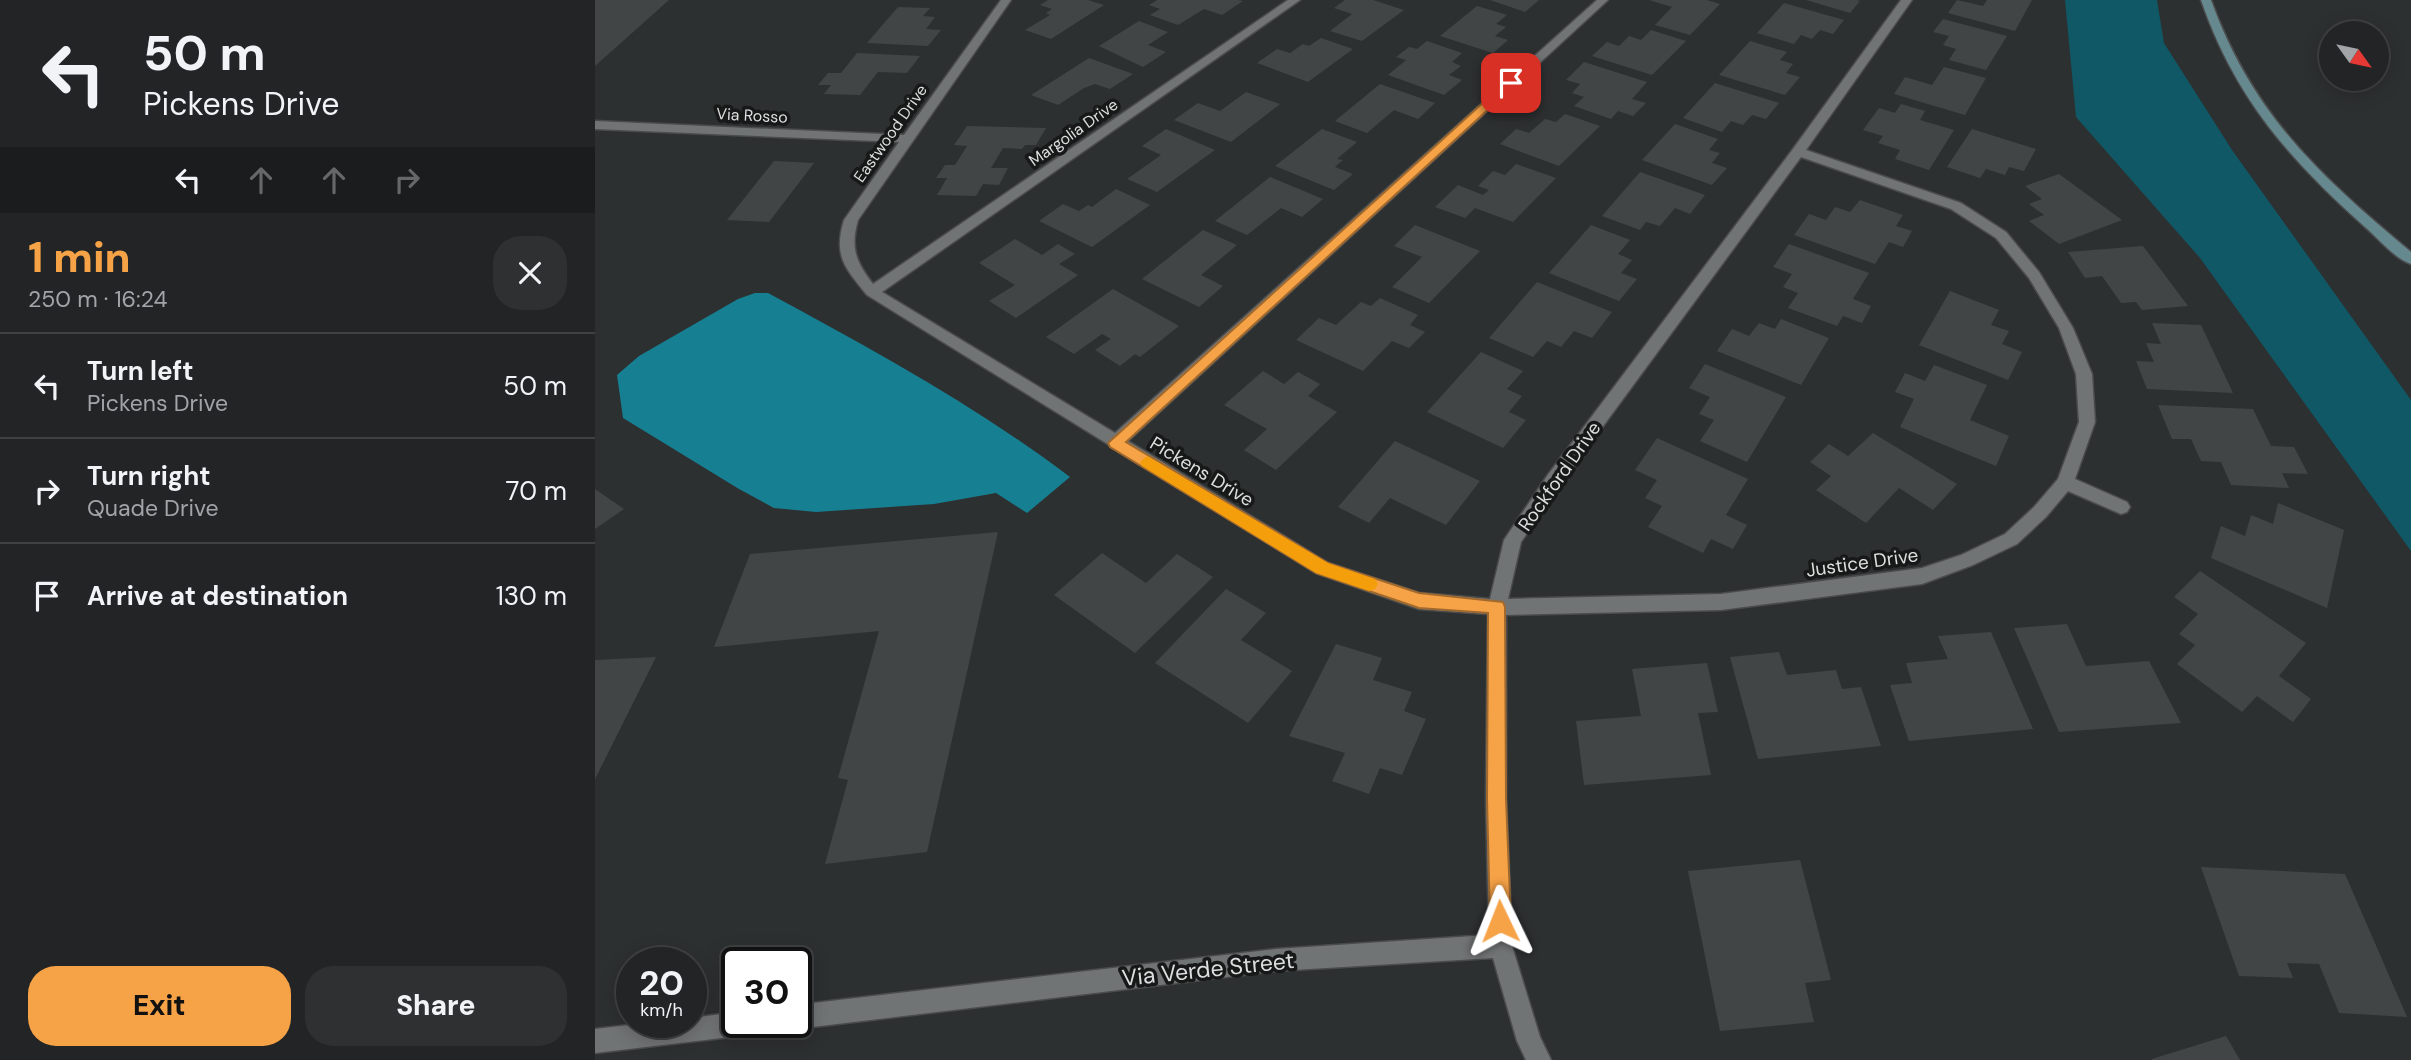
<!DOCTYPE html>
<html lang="en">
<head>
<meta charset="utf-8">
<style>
	body { margin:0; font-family:"DM Sans",sans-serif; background:#2e3032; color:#f1f3f6; height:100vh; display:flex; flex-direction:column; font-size:26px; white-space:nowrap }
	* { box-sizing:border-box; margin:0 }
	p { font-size:23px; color:#a2a4a7 }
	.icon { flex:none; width:38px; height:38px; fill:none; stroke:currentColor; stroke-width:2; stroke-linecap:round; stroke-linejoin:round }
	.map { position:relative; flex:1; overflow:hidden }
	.drawer { display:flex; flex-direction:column; background:#222425; width:595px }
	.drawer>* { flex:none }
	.guide { background:#222425; color:#f1f3f6; overflow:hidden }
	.needle { width:46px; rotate:123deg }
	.tools { position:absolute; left:1724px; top:21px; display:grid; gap:14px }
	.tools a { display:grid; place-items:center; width:70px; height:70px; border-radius:50%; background:#222425; box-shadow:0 4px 18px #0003,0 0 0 2px #3f4142; font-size:35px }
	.speed { position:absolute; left:21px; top:947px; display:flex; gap:14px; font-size:35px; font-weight:700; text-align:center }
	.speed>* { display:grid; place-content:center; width:91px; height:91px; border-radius:50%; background:#222425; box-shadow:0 4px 18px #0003,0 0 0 2px #3f4142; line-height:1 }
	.speed small { font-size:18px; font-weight:400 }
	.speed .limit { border:4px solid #111; border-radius:10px; background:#fff; color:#111 }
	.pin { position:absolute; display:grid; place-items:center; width:60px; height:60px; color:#fff; margin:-30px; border-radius:14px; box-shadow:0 4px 10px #0006 }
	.me { position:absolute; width:77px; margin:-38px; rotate:358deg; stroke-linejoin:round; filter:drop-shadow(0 0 5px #0008) }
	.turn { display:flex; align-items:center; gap:24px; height:147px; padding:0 28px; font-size:32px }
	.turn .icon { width:91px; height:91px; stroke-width:2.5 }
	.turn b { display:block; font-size:49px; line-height:60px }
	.lanes { display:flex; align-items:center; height:66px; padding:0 28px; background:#0003; justify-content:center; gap:35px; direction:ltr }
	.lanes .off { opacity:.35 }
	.round { display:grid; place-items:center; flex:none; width:74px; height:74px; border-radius:28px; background:#2e3032 }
	.head { display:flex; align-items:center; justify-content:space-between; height:119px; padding:0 28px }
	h1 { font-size:42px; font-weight:800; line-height:52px; color:#f6a247 }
	.cta { display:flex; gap:14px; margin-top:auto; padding:14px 28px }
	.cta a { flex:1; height:80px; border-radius:28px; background:#f6a247; color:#111; font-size:28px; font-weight:800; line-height:80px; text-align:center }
	.cta a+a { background:#2e3032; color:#f1f3f6 }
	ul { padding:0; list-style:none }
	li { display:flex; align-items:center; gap:21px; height:105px; padding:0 28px; border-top:2px solid #3f4142 }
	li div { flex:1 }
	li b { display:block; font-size:26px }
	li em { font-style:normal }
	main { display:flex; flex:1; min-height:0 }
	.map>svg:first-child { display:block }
	.green { fill:#105866 }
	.water { fill:#177f92 }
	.building { fill:#424546 }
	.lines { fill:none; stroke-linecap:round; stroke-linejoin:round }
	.minor-casing { stroke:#4a4b4c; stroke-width:3 }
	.secondary-casing { stroke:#4a4b4c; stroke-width:3 }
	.minor { fill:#717475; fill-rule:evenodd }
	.secondary { fill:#66888f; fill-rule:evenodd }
	.route { fill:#f6a247; stroke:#a0692e; stroke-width:2 }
	.slow { fill:#f59e0b }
	.labels { text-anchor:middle; stroke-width:7; stroke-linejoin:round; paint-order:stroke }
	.far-street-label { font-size:16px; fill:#dddedf; stroke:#171818 }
	.street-label { font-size:19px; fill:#dddedf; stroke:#171818 }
	.near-street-label { font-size:23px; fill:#dddedf; stroke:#171818 }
</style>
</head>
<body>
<main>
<section class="drawer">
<div class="guide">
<div class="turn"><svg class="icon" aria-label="left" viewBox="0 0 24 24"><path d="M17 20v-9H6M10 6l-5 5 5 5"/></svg><div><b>50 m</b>Pickens Drive</div></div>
<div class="lanes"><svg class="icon" aria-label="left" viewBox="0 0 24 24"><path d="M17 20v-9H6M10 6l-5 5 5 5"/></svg><svg class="icon off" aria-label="ahead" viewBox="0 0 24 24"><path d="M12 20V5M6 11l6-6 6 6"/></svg><svg class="icon off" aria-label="ahead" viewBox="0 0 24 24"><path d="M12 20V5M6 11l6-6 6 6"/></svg><svg class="icon off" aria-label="right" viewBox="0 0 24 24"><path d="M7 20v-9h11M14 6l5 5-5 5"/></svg></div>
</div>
<div class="head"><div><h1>1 min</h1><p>250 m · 16:24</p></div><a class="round"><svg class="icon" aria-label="close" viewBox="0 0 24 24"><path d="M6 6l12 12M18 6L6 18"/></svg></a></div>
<ul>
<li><svg class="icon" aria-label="left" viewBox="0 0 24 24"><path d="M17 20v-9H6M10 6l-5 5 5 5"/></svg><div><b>Turn left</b><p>Pickens Drive</p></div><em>50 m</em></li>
<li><svg class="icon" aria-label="right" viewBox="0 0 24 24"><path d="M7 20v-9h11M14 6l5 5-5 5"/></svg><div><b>Turn right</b><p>Quade Drive</p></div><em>70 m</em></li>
<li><svg class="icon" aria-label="arrive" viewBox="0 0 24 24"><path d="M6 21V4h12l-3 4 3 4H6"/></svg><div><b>Arrive at destination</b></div><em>130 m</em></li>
</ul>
<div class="cta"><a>Exit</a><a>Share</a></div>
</section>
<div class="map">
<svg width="1816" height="1060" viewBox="0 0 1816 1060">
	<rect width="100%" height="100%" fill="#2d3031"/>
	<!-- green -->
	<path class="green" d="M1470,0h92l7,43 68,107 179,250v151l-211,-293 -124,-141z"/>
	<!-- water -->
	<path class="water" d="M160,293h13c104,56 208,113 302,184l-43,36 -31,-20 -62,11 -118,8 -42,-4 -35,-19 -116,-71 -6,-43 22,-19 99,-57z"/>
	<!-- building -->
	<g class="building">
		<path d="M0,0h74l-74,66z"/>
		<path d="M453,0h40l16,5 -53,34 -26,-9 25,-15 -4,-2 6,-4 -12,-4z"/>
		<path d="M562,0h81l5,1 -21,14 -18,-6 -26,16 -28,-10 10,-6 -11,-4z"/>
		<path d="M750,0h28l31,10 -42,31 -32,-10 22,-17 -18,-6z"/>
		<path d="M895,0h49l-14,12z"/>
		<path d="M1054,0h58l13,4 -30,31 -35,-10 17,-18z"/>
		<path d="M1211,0h51l3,1 -10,12z"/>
		<path d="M1362,0l26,6 4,-6h45l-17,31 -67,-18z"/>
		<path d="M1189,3l60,17 -11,14 -13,-4 -8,9 -11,-4 -7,9 -37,-11z"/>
		<path d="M882,6l30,9 -11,9 10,3 -11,9 13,4 -15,13 -53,-17z"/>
		<path d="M303,7l32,1 -7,8 12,1 -9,12 15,1 -13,16 -61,-3z"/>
		<path d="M1348,19l64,17 -21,34 -37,-10 7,-11 -13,-4 6,-9 -16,-4z"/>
		<path d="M544,21l29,11 -20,13 18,7 -23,15 -44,-21z"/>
		<path d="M1056,30l35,11 -34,34 -60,-19 15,-14 12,4 10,-10 12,4z"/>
		<path d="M726,38l32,11 -45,33 -51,-19 20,-14 13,4 13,-9 6,2z"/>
		<path d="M832,41l35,12 -10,9 9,4 -12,9 13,5 -18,15 -56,-20 18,-15 -10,-3 13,-10 8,2z"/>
		<path d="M1155,41l37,11 -7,8 13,4 -7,9 14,4 -15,18 -66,-20z"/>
		<path d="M262,53l63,3 -13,17 -29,-1 -18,23 -36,-1 7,-9h-13l10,-12h13z"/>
		<path d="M494,58l44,16 -23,15 -15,-5 -11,4 -26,17 -27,-10z"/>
		<path d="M989,62l63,20 -15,17 14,4 -13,13 -15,-5 -7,8 -37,-13 10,-9 -12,-4 8,-9 -14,-4z"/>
		<path d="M1349,67l42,11 -21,37 -71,-21 11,-17 27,8z"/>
		<path d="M1120,83l64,20 -13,16 -14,-4 -9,10 -12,-4 -9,11 -39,-14z"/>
		<path d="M785,84l55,19 -17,16 -24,-9 -27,23 -32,-12z"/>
		<path d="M651,92l34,12 -49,38 -57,-22 24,-17 22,8z"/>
		<path d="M1306,104l24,7 -5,9 34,10 -25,40 -34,-11 5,-9 -22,-7 5,-7 -20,-6 16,-22 16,5z"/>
		<path d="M970,114l35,12 -41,40 -59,-22 16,-15 13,4 16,-14 11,3z"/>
		<path d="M1080,124l43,15 -9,11 11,3 -8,10 15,5 -15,17 -70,-25z"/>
		<path d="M372,126l79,2 -10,17h-11l-3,4 -19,-1 -12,20h17l-9,17 -16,-1 -7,12 -39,-1 10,-17h-11l9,-13h10l12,-19 -13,-1z"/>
		<path d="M571,129l49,21 -58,42 -30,-13 34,-24 -19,-9z"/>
		<path d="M727,129l35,13 -20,17 6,1 -8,7 18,7 -19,16 -59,-24z"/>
		<path d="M1377,129l64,20 -12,22 -15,-4 -4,8 -19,-6 -6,9 -33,-11z"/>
		<path d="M179,161l40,2 -45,59 -42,-2z"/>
		<path d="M921,164l40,14 -43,44 -38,-14 -10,10 -30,-11 23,-22 25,10 6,-5 -11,-4 15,-15 12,4z"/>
		<path d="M1045,172l65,23 -15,19 -15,-6 -15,18 -14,-4 -6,8 -38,-14z"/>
		<path d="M1464,174l63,46 -63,24 -30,-23 15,-6 -15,-11 13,-5 -17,-13z"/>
		<path d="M675,177l53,22 -21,18 -21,-9 -34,27 -32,-14z"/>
		<path d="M521,189l34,16 -58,42 -53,-26 24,-17 16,7 9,-6 4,2z"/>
		<path d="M1265,200l43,15 -7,11 16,5 -9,16 -14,-5 -14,22 -81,-29 15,-21 17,6 9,-13 15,5z"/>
		<path d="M820,225l65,26 -51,52 -37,-16 30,-30 -28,-11z"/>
		<path d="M996,225l39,15 -12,14 14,6 -11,13 16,6 -18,22 -70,-28z"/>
		<path d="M608,230l34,15 -36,30 22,11 -24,21 -57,-28z"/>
		<path d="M420,239l27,16 16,-11 17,10 -16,10 19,11 -62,43 -27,-17 26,-16 -36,-22z"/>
		<path d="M1194,244l80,29 -16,26 18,7 -9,17 -19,-7 -6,10 -49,-18 10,-15 -15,-6 9,-13 -19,-7z"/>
		<path d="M1548,246l45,60 -46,4 -6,-8 -15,1 -19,-27 -17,2 -17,-26z"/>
		<path d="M942,282l75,30 -20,26 -18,-7 -13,16 -14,-6 -14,16 -44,-19z"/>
		<path d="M518,289l66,37 -39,31 -5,-3 -15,12 -25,-16 16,-11 -9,-5 -28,20 -28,-17z"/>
		<path d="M1355,291l49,19 -8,15 18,6 -7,13 20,8 -14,28 -89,-35z"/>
		<path d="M785,298l38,17 -8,10 15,7 -16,16 -17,-7 -29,30 -67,-31 23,-22 17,7 25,-23 10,4z"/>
		<path d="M1186,319l48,19 -28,47 -84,-34 15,-22 17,7 10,-13 16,6z"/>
		<path d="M1557,323l49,2 32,68 -86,-4 -11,-28 18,1 -8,-19 15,1z"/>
		<path d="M886,352l42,19 -16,18 15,7 -13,16 17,8 -23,28 -76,-36z"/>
		<path d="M1110,364l81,33 -39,65 -47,-21 14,-21 -15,-6 11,-17 -21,-9z"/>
		<path d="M1339,365l53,20 -17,35 39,16 -13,30 -96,-39 14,-28 -19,-7 10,-19 20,8z"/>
		<path d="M668,371l21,13 14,-12 22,12 -12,12 29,16 -61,58 -32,-20 23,-21 -43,-24z"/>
		<path d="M1563,405l95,4 18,37 23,1 14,27 -26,-1 7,15 -58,-3 -10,-23 -20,-1 -10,-22h-19z"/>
		<path d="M1278,433l84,51 -24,26 -34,-22 -33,35 -50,-33 15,-14 -21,-14 19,-18 19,12z"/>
		<path d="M1062,438l91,41 -22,36 21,10 -14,24 -22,-10 -8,14 -55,-26 14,-21 -17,-8 12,-18 -22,-10z"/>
		<path d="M800,441l85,40 -34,44 -56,-27 -21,25 -31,-16z"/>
		<path d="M0,489l29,20 -29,20z"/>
		<path d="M1683,503l66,27 -17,78 -116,-50 10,-32 24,10 6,-21 22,9z"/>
		<path d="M403,532l-71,320 -102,12 23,-84 -10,-2 41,-147 -165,16 36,-93z"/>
		<path d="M507,553l44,30 31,-29 36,23 -78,76 -81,-58z"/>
		<path d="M1605,571l106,72 -27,33 32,23 -18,23 -36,-26 -15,16 -65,-48 18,-19 -16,-11 19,-20 -24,-17z"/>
		<path d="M631,589l40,24 -25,27 51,31 -44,52 -93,-60z"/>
		<path d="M1472,624l19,42 63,-5 32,62 -122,9 -45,-104z"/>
		<path d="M1396,632l42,97 -124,12 -19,-56 22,-2 -6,-20 42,-4 -10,-23z"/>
		<path d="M741,644l46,14 -9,22 39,12 -8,19 22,8 -24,56 -22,-7 -11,26 -37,-13 13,-28 -56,-17z"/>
		<path d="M1184,652l8,23 49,-5 6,19 19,-2 20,59 -123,13 -28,-102z"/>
		<path d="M61,657l-61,122v-119z"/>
		<path d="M1112,663l11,49 -20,1 13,62 -127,10 -8,-64 65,-5 -9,-47z"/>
		<path d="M1205,860l31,120 -26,3 9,39 -94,9 -32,-160z"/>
		<path d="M1606,867l144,7 62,143 -68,-4 -20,-49 -32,-1 6,15 -54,-2z"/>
		<path d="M1631,1036l14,24h-88v-1z"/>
	</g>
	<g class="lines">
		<defs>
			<g id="minor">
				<path d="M406,0h10l-153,220c-8,28 -2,42 15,64l415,-284h12l-418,292 233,141 482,-433h11l-480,441 200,122 91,30 71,6 14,-59 43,-64 246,-327 108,-149h11l-106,150 155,53 45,29 33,40 34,56 19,46 3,48 -20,57 52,23 3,5 -3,5 -6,2 -53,-23 -22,26 -29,27 -44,21 -51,19 -201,26 -215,5v184l6,147 28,91 11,23h-25l-9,-19 -24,-83 -217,13 -480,58 -8,-4 -2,-3h10v-17l480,-56 213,-14 -3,-136 2,-185 -69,-5 -103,-36 -449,-278c-22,-27 -34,-39 -23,-75l55,-78 -304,-13v-8l309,14zM1206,157l150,52 45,29 33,40 30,50 17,46 3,48 -21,57 -24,28 -29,27 -44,21 -39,13 -201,26 -213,5 13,-57 38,-56z"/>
				<path d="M142,1012v10h31l-4,8 -8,4 -161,19v-24l60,-7h36v-4z"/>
			</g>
			<path id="secondary" d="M1606,0h10c41,114 109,176 200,252v12c-16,-5 -33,-26 -46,-37 -76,-68 -130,-129 -164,-227z"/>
		</defs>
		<!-- minor casing -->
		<use href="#minor" class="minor-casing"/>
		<!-- secondary casing -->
		<use href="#secondary" class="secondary-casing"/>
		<!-- minor -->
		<use href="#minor" class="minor"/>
		<!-- secondary -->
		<use href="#secondary" class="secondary"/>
	</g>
	<!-- route -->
	<path class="route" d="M912,81l10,2 -391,359 202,121 91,30 84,9 2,5 1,192 5,122 -3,7 -8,3 -7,-3 -3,-7 -3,-122 1,-186 -69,-5 -103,-35 -206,-126 -2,-4z"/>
	<!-- slow -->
	<path class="slow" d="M552,456l181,107 47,16 3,5 -3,5 -6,2 -53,-18 -174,-107 -2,-4z"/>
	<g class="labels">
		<!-- far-street labels -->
		<g class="far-street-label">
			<text transform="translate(157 115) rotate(3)" y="6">Via Rosso</text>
			<text transform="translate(478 132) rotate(-35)" y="6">Margolia Drive</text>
			<text transform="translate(295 133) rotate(-55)" y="6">Eastwood Drive</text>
		</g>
		<!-- street labels -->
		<g class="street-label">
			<text transform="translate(607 471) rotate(31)" y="7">Pickens Drive</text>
			<text transform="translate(964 476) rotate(-55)" y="7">Rockford Drive</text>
			<text transform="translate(1267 562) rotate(-8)" y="7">Justice Drive</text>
		</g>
		<!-- near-street labels -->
		<g class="near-street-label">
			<text transform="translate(613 969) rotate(-6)" y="8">Via Verde Street</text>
		</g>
	</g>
</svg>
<div class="tools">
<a><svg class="needle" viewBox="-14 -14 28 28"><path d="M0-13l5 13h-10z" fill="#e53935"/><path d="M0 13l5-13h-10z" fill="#a2a4a7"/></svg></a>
</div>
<div class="speed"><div>20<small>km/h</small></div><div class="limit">30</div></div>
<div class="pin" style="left:916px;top:83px;background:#d93025"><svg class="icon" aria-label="arrive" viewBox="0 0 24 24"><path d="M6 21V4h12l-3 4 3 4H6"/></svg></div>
<svg class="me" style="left:905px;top:921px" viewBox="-20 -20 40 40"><path d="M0-17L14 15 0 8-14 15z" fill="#f6a247" stroke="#fff" stroke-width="4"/></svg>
</div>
</main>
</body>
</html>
